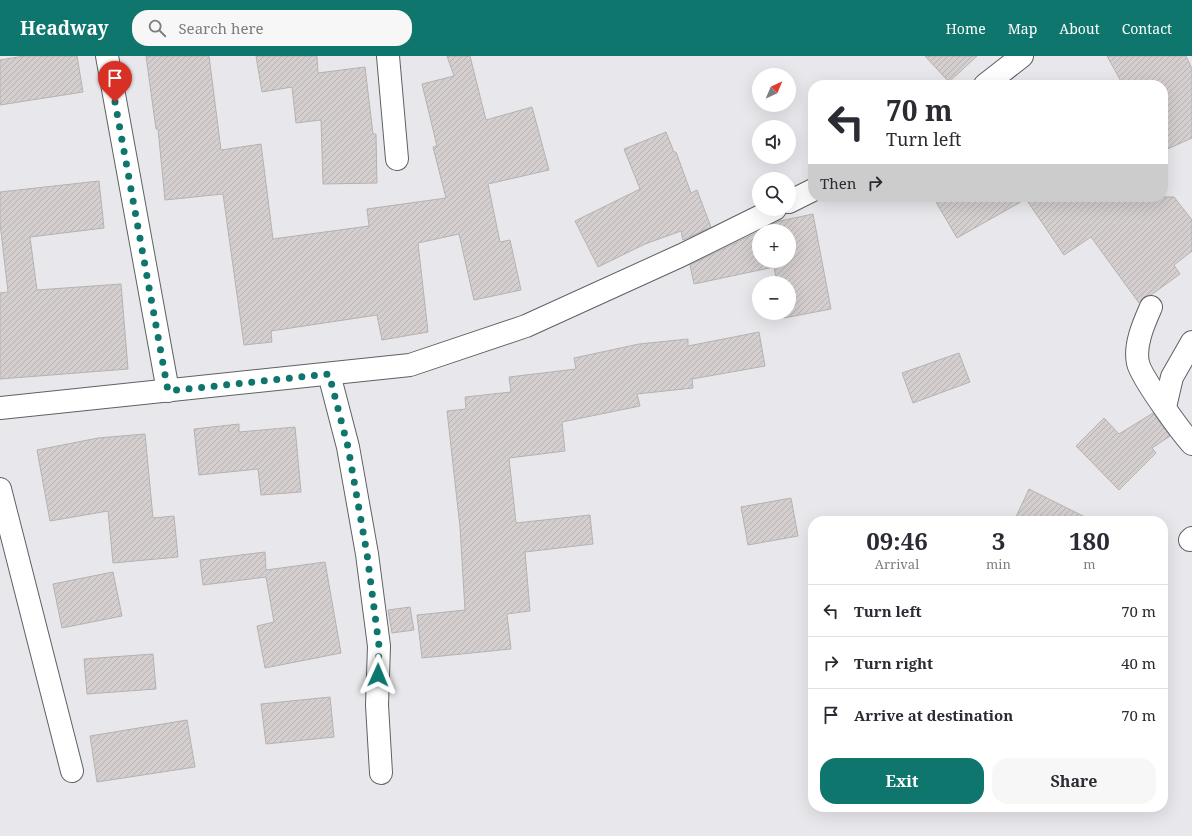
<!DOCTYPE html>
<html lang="en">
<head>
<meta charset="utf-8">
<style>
	body { margin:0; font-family:"Noto Serif",serif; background:#f7f7f7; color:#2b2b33; height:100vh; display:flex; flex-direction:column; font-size:15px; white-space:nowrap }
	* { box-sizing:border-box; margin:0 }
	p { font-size:13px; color:#7c7c81 }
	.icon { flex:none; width:22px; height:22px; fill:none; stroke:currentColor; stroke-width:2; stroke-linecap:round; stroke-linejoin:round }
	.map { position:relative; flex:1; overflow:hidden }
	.panel { position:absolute; left:808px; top:460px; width:360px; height:296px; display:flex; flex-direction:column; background:#fff; border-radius:16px; box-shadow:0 4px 16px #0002 }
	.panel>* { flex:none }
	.hud { position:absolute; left:808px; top:24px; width:360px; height:122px; border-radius:16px; box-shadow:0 4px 16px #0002; background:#fff; color:#2b2b33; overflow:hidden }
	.needle { width:26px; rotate:44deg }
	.fabs { position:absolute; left:752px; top:12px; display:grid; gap:8px }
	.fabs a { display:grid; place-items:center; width:44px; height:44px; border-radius:50%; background:#fff; box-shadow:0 4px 16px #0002; font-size:20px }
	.pin { position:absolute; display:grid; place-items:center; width:34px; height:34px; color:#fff; margin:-41px -17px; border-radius:50% 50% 50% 0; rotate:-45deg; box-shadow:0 0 4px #0007 }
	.pin .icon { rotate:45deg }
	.me { position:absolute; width:44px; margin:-22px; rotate:1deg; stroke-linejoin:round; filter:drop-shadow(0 0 3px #0008) }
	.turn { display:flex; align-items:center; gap:14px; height:84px; padding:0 12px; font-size:18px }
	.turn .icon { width:52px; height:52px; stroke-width:2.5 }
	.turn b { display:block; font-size:28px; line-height:34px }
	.then { display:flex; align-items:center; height:38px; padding:0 12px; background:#0003; gap:8px; font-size:15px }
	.eta { display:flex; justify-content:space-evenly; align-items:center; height:68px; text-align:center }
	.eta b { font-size:24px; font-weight:700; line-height:28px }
	.primary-button { display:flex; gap:8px; margin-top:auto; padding:8px 12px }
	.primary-button a { flex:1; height:46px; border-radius:16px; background:#0f766e; color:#fff; font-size:16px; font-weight:700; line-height:46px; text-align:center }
	.primary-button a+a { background:#f7f7f7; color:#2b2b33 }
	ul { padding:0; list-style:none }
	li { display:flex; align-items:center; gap:12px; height:52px; padding:0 12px; border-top:1px solid #e1e1e2 }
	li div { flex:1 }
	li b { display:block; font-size:15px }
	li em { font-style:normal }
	header { display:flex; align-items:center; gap:24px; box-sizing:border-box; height:56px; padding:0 20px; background:#0f766e; color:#fff }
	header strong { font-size:19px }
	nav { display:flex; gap:22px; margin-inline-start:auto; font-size:14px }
	.search { width:280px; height:36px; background:#f7f7f7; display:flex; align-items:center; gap:10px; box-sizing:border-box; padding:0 14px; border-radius:16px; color:#7c7c81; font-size:15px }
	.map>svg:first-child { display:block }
	.building { fill:url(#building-hatch); stroke:#b7b2b1 }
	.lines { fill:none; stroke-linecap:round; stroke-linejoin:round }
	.minor-casing { stroke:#5f6063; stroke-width:24 }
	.minor { stroke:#fff; stroke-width:22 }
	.route { stroke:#0f766e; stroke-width:7; stroke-dasharray:0 12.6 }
</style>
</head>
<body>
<header>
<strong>Headway</strong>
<div class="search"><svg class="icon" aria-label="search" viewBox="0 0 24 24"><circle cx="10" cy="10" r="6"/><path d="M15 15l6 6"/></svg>Search here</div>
<nav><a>Home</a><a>Map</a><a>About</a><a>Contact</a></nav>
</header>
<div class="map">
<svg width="1192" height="780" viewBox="0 0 1192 780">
	<defs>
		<pattern id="building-hatch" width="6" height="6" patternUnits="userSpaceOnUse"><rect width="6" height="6" fill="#d4cfce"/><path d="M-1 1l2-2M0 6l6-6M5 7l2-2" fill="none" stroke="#b6b2b1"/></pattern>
	</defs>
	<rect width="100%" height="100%" fill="#e8e8ec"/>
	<!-- building -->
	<g class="building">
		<path d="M24,0h53l6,36 -83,13v-45z"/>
		<path d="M146,0h63l12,94 40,-6 12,95 96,-13 -2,-17 79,-11 -13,-51 4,-1 -15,-62 32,-8 -7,-20h23l16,64 46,-13 17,63 -61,14 12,58 10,-2 11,50 -47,10 -15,-66 -41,9 10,89 -46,8 -5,-25 -106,16 1,11 -28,3 -21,-151 -58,6 -7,-71h-2z"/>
		<path d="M256,0h61l1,17 47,-6 8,67h3l1,49 -54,1 -2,-64 -25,3 -4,-36 -30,5z"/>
		<path d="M925,0h52l-28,26z"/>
		<path d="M1107,0h79l6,13v69l-29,13v-66h-40z"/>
		<path d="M666,76l8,20h2l15,41 6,-3 14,37 -28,13 -2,-9 -36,13 -47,23 -23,-46 65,-32 -16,-40z"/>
		<path d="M99,125l5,47 -74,9 7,53 84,-6 7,85 -128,10v-86l8,-1 -8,-69v-31z"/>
		<path d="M933,141h241l18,23v31l-18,14 6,9 -29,21 -7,2 -5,6 -48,-66 -27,18 -38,-56 -69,39z"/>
		<path d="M813,158l18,95 -47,9 -1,-5h6v-30h-12l-3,-16 -80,17 -4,-19 68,-33 1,-1v30h30v-30h-29l6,-1v-3l14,-6z"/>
		<path d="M759,276l6,34 -73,13 1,9 -56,6 3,12 -78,16 3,29 -56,7 7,65 74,-8 3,29 -68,8 5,59 -23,3 4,35 -89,9 -5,-43 48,-5 -5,-83 -13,-116 19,-2 -1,-12 46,-5 -2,-15 67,-8 -2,-11 65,-14 49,-5v7z"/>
		<path d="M959,297l11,29 -57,21 -11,-30z"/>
		<path d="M1153,357l17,23 -18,12 4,5 -37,37 -43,-44 28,-28 15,16z"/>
		<path d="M239,368v8l56,-5 6,65 -40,3 -3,-26 -59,6 -5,-46z"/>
		<path d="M145,378l8,84 21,-2 4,41 -65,6 -5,-52 -58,10 -13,-71 61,-12z"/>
		<path d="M1029,433l64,32h-79z"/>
		<path d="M791,442l7,38 -50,9 -7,-38z"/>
		<path d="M265,496l1,18 59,-8 16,91 -76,15 -8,-42 17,-4 -8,-45 -63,8 -3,-25z"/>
		<path d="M113,516l9,44 -60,12 -9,-44z"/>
		<path d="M410,551l4,23 -22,3 -4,-23z"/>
		<path d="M153,598l3,35 -69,5 -3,-35z"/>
		<path d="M330,641l4,40 -68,7 -5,-40z"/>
		<path d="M187,664l8,47 -98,15 -7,-46z"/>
	</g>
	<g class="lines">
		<defs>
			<g id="minor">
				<path d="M107,0l61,335"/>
				<path d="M388,0l9,103"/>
				<path d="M985,29l37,-29"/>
				<path d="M789,146l24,-12"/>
				<path d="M1151,251c-7,16 -17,38 -13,56 3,14 43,69 54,81"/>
				<path d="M329,318l19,73 19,107 12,92 -2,59 4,68"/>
				<path d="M1165,351l7,-30 20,-35"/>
				<path d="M0,352l410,-43 116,-39 156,-71 93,-46"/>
				<path d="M0,433l72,282"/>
				<path d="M1190,484l2,-2"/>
			</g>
		</defs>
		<!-- minor casing -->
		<use href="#minor" class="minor-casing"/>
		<!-- minor -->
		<use href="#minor" class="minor"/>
	</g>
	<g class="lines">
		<!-- route -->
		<path class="route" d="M115,46l53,289 161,-17 19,73 19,107 12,92 -1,29"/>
	</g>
</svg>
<div class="fabs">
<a><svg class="needle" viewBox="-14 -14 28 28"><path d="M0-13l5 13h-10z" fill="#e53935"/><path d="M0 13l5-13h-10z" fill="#7c7c81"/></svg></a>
<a><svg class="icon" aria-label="sound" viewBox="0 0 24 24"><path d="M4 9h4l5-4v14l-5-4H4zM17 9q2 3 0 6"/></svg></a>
<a><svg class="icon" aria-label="search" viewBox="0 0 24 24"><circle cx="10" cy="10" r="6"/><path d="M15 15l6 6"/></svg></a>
<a>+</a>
<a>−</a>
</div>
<div class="pin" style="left:115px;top:46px;background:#d93025"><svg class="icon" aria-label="arrive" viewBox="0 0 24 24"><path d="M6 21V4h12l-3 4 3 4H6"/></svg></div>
<svg class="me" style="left:378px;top:619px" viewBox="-20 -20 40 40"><path d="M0-17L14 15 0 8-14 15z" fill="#0f766e" stroke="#fff" stroke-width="4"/></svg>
<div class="hud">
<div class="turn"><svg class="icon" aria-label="left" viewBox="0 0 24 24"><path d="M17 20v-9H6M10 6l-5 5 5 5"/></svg><div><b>70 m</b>Turn left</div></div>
<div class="then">Then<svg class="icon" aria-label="right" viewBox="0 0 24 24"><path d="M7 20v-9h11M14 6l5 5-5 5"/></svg></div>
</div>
<section class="panel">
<div class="eta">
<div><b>09:46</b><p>Arrival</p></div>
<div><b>3</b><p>min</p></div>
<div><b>180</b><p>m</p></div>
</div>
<ul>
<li><svg class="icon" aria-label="left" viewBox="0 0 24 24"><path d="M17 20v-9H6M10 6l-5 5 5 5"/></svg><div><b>Turn left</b></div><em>70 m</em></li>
<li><svg class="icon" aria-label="right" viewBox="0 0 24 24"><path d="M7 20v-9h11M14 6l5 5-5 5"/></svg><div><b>Turn right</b></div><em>40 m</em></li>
<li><svg class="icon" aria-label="arrive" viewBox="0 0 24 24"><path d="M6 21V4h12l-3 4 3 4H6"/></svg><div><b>Arrive at destination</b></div><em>70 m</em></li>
</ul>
<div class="primary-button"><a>Exit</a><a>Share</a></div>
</section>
</div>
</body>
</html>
